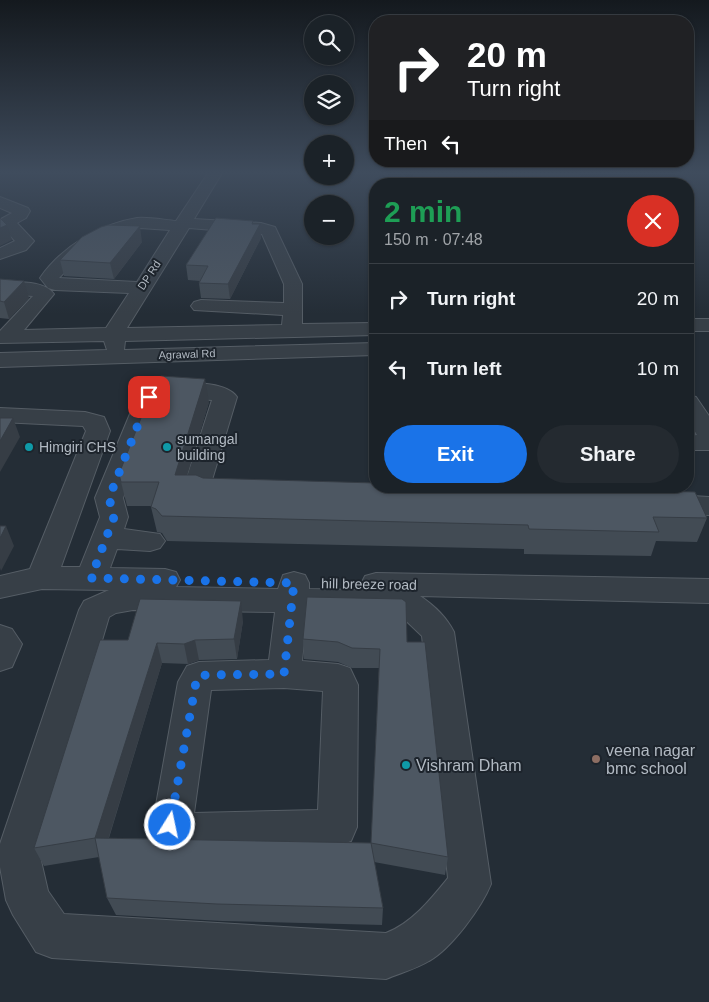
<!DOCTYPE html>
<html lang="en">
<head>
<meta charset="utf-8">
<style>
	body { margin:0; font-family:Arial,sans-serif; background:#242a30; color:#f1f3f6; height:100vh; display:flex; flex-direction:column; font-size:19px; white-space:nowrap }
	* { box-sizing:border-box; margin:0 }
	p { font-size:16px; color:#a0a4a8 }
	.icon { flex:none; width:28px; height:28px; fill:none; stroke:currentColor; stroke-width:2; stroke-linecap:round; stroke-linejoin:round }
	.map { position:relative; flex:1; overflow:hidden }
	.sheet { position:absolute; left:369px; top:178px; width:325px; height:315px; display:flex; flex-direction:column; background:#1b2228; border-radius:20px; box-shadow:0 1px 4px #0004,0 0 0 1px #393f45 }
	.sheet>* { flex:none }
	.banner { position:absolute; left:369px; top:15px; width:325px; height:152px; border-radius:20px; box-shadow:0 1px 4px #0004,0 0 0 1px #393f45; background:#202124; color:#fff; overflow:hidden }
	.buttons { position:absolute; left:304px; top:15px; display:grid; gap:10px }
	.buttons a { display:grid; place-items:center; width:50px; height:50px; border-radius:50%; background:#1b2228; box-shadow:0 1px 4px #0004,0 0 0 1px #393f45; font-size:25px }
	.pin { position:absolute; display:grid; place-items:center; width:42px; height:42px; color:#fff; margin:-21px; border-radius:10px; box-shadow:0 2px 8px #0006 }
	.me { position:absolute; width:55px; margin:-28px; rotate:10deg; stroke-linejoin:round; filter:drop-shadow(0 0 4px #0008) }
	.turn { display:flex; align-items:center; gap:18px; height:105px; padding:0 15px; font-size:22px }
	.turn .icon { width:65px; height:65px; stroke-width:2.5 }
	.turn b { display:block; font-size:35px; line-height:42px }
	.then { display:flex; align-items:center; height:48px; padding:0 15px; background:#0003; gap:10px; font-size:19px }
	.round { display:grid; place-items:center; flex:none; width:52px; height:52px; border-radius:26px; background:#242a30 }
	.summary { display:flex; align-items:center; justify-content:space-between; height:85px; padding:0 15px }
	h1 { font-size:30px; font-weight:600; line-height:38px; color:#1e9e55 }
	.button { display:flex; gap:10px; margin-top:auto; padding:10px 15px }
	.button a { flex:1; height:58px; border-radius:30px; background:#1a73e8; color:#fff; font-size:20px; font-weight:600; line-height:58px; text-align:center }
	.button a+a { background:#242a30; color:#f1f3f6 }
	ul { padding:0; list-style:none }
	li { display:flex; align-items:center; gap:15px; height:70px; padding:0 15px; border-top:1px solid #393f45 }
	li div { flex:1 }
	li b { display:block; font-size:19px }
	li em { font-style:normal }
	.map>svg:first-child { display:block }
	.lines { fill:none; stroke-linecap:round; stroke-linejoin:round }
	.minor-casing { stroke:#555d65; stroke-width:2 }
	.minor { fill:#373f47; fill-rule:evenodd }
	.wall { fill:#424b54 }
	.shaded-wall { fill:#363d45 }
	.building { fill:#4d5762; stroke:#363d45 }
	.route { stroke:#1a73e8; stroke-width:9; stroke-dasharray:0 16.2 }
	.culture-dot { fill:#0f9aa8; stroke:#1d242c; stroke-width:2 }
	.education-dot { fill:#8d6e63; stroke:#1d242c; stroke-width:2 }
	.labels { text-anchor:middle; stroke-width:4; stroke-linejoin:round; paint-order:stroke }
	.far-street-label { font-size:11px; fill:#b2bac3; stroke:#1d242c }
	.poi-label { font-size:14px; fill:#b2bac3; stroke:#1d242c; text-anchor:start }
	.street-label { font-size:14px; fill:#b2bac3; stroke:#1d242c }
	.near-poi-label { font-size:16px; fill:#b2bac3; stroke:#1d242c; text-anchor:start }
</style>
</head>
<body>
<div class="map">
<svg width="709" height="1002" viewBox="0 0 709 1002">
	<rect width="100%" height="100%" fill="#242d36"/>
	<g class="lines">
		<defs>
			<g id="minor">
				<path d="M208,173h14l-28,46 67,4 14,4 27,57v40l73,-1v12l-250,6 -1,9 251,-7v12l-375,12v-14l107,-3 -3,-9 -104,2v-12l33,-35 -33,-2v-12c16,1 43,-3 54,12l-30,36 82,-2 23,-35 -74,-3 -7,-2 -8,-10c21,-31 60,-54 97,-60 13,-1 27,2 39,3zM140,228l30,2 -33,52 -78,-4 26,-27 19,-10zM189,228l73,6 22,50v19l-83,-3 -7,2 -3,4 3,4 89,5 -1,10 -155,3z"/>
				<path d="M383,173h17l12,11h-17z"/>
				<path d="M0,197l28,11 2,3 -4,7 -9,5 17,18 -8,9 -26,9v-11l15,-7 -15,-17 1,-5 11,-6 -12,-5z"/>
				<rect x="688" y="319" width="21" height="12"/>
				<path d="M161,383c20,1 63,-4 76,14l-25,83 1,3 22,3 4,6 -4,6c-15,4 -31,3 -45,-5l-4,-13 26,-80 -47,-3 -6,4 -36,97 5,19 -4,12 36,5 5,7 -5,7 -10,3 -33,-2 -7,19 55,1 11,3 4,8 -4,7 102,2 5,-14 11,-3 11,3 4,8v6l55,1 -3,-6 4,-8 11,-3 333,6v24l-289,-7c14,9 27,22 34,36l37,252c-9,23 -40,65 -62,77 -13,8 -29,12 -43,18l-334,-21 -16,-6 -23,-37 -7,-15 -6,-33v-23l79,-234 5,-9 25,-11 -67,-1 -42,9v-22l30,-7 56,-138 -3,-5 -83,-4v-14l85,4 19,5 6,14 -49,136h19l20,-50 -5,-19 42,-101 4,-5zM133,610l142,2 -6,48 -70,2 -12,4 -9,16 -27,151 6,14 14,6 160,-4 20,-8 6,-14 1,-142 -8,-17 -12,-4 -36,-3 5,-48 93,2 22,21 26,242c-17,21 -36,45 -62,55l-322,-19 -16,-23 -9,-39 70,-235 7,-4zM284,688l39,3 -5,119 -124,3 17,-123z"/>
				<path d="M688,395l8,2 13,19v34h-21v-14l9,-1 -9,-15z"/>
				<path d="M630,486h38l24,10 17,1v18l-46,-1 -10,-3 -4,-6 3,-5 -19,-8z"/>
				<path d="M0,625l12,4 10,15 -10,23 -12,4z"/>
			</g>
		</defs>
		<!-- minor casing -->
		<use href="#minor" class="minor-casing"/>
		<!-- minor -->
		<use href="#minor" class="minor"/>
	</g>
	<!-- wall -->
	<g class="wall">
		<path d="M413,173h166l2,5 -1,6h-167z"/>
		<path d="M253,224h7l1,14 -31,61 -29,-1 -2,-15 1,-2 -12,-1 -2,-15z"/>
		<path d="M142,242l-28,37 -50,-3 -4,-16z"/>
		<path d="M0,279l29,19 -20,21 -9,-1z"/>
		<path d="M209,402l-22,73 16,3 504,40 -10,24 -41,-1 -5,15 -127,-2v-5l-357,-8 -5,-8 -5,-1 -6,-25 1,-1h-25l-8,-32z"/>
		<path d="M243,621l-6,38 -38,1 -11,4 -26,-1 -53,175 262,5 8,-175h-27l-14,-6 -34,-3 -1,-20 104,3 41,215 -3,18 -71,-13 9,46 -1,17 -160,-4 -106,-6 -9,-17 -8,-41 -55,9 -10,-18 94,-208z"/>
	</g>
	<!-- shaded-wall -->
	<g class="shaded-wall">
		<path d="M260,224l1,14 -31,61 -2,-15z"/>
		<path d="M7,225l5,15 -12,6v-18z"/>
		<path d="M140,226l2,16 -28,37 -4,-16z"/>
		<path d="M24,281l5,17 -20,21 -5,-17z"/>
		<path d="M205,379l4,23 -29,97 -5,-24z"/>
		<path d="M13,418l7,19 -20,35v-31z"/>
		<path d="M6,526l8,20 -13,25 -1,-3v-30z"/>
		<path d="M241,601l2,20 -6,38 -3,-20z"/>
		<path d="M195,640l4,20 -11,4 -4,-20z"/>
		<path d="M157,643l5,20 -59,193 -8,-18z"/>
	</g>
	<!-- building -->
	<g class="building">
		<path d="M496,173h83l2,5 -84,-2z"/>
		<path d="M0,218l7,7 -7,3z"/>
		<path d="M216,218l37,3 -1,3h8l-32,60 -29,-1 9,-17 -22,-1z"/>
		<path d="M108,225l32,1 -30,37 -50,-3 22,-23 19,-10z"/>
		<path d="M0,279l24,2 -20,21 -4,-1z"/>
		<path d="M161,376l44,3 -30,96h21l7,3 172,5v3h117l203,6 12,26 -54,-1 6,15 -130,-3 -1,-4 -366,-9 -6,-7 -5,-2 8,-25h-38l-2,-8 37,-94z"/>
		<path d="M0,418h13l-13,23z"/>
		<path d="M0,526h6l-6,12z"/>
		<path d="M307,597l95,2 4,3 1,40h18l23,215 -77,-14 9,-194 -28,-1 -14,-6 -35,-3z"/>
		<path d="M140,599l101,2 -7,38 -39,1 -11,4 -27,-1 -62,195 -61,10 66,-208h28z"/>
		<path d="M95,838l276,5 12,65 -166,-4 -110,-6z"/>
	</g>
	<!-- sky -->
	<linearGradient id="sky" x2="0" y2="1"><stop stop-color="#14191e"/><stop offset="0.55" stop-color="#3f4c5d"/><stop offset="1" stop-color="#3f4c5d" stop-opacity="0"/></linearGradient>
	<rect width="709" height="314" fill="url(#sky)"/>
	<g class="lines">
		<!-- route -->
		<path class="route" d="M149,397l-40,101 5,19 -23,61 203,5 -10,91 -78,1 -7,1 -3,6 -26,143"/>
	</g>
	<!-- markers -->
	<g class="culture-dot">
		<circle cx="29" cy="447" r="5"/>
		<circle cx="167" cy="447" r="5"/>
		<circle cx="406" cy="765" r="5"/>
	</g>
	<circle class="education-dot" cx="596" cy="759" r="5"/>
	<g class="labels">
		<!-- far-street labels -->
		<g class="far-street-label">
			<text transform="translate(149 275) rotate(-57)" y="4">DP Rd</text>
			<text transform="translate(187 354) rotate(-2)" y="4">Agrawal Rd</text>
		</g>
		<!-- poi labels -->
		<g class="poi-label">
			<text x="177" y="444">sumangal<tspan x="177" dy="16">building</tspan></text>
			<text x="39" y="452">Himgiri CHS</text>
		</g>
		<!-- street labels -->
		<g class="street-label">
			<text transform="translate(369 584) rotate(1)" y="5">hill breeze road</text>
		</g>
		<!-- near-poi labels -->
		<g class="near-poi-label">
			<text x="606" y="756">veena nagar<tspan x="606" dy="18">bmc school</tspan></text>
			<text x="416" y="771">Vishram Dham</text>
		</g>
	</g>
</svg>
<div class="buttons">
<a><svg class="icon" aria-label="search" viewBox="0 0 24 24"><circle cx="10" cy="10" r="6"/><path d="M15 15l6 6"/></svg></a>
<a><svg class="icon" aria-label="layers" viewBox="0 0 24 24"><path d="M12 4l9 5-9 5-9-5zM3 14l9 5 9-5"/></svg></a>
<a>+</a>
<a>−</a>
</div>
<div class="pin" style="left:149px;top:397px;background:#d93025"><svg class="icon" aria-label="arrive" viewBox="0 0 24 24"><path d="M6 21V4h12l-3 4 3 4H6"/></svg></div>
<svg class="me" style="left:170px;top:825px" viewBox="-20 -20 40 40"><circle r="17" fill="#1a73e8" stroke="#fff" stroke-width="3"/><path d="M0-11L8 9 0 5-8 9z" fill="#fff"/></svg>
<div class="banner">
<div class="turn"><svg class="icon" aria-label="right" viewBox="0 0 24 24"><path d="M7 20v-9h11M14 6l5 5-5 5"/></svg><div><b>20 m</b>Turn right</div></div>
<div class="then">Then<svg class="icon" aria-label="left" viewBox="0 0 24 24"><path d="M17 20v-9H6M10 6l-5 5 5 5"/></svg></div>
</div>
<section class="sheet">
<div class="summary"><div><h1>2 min</h1><p>150 m · 07:48</p></div><a class="round" style="background:#d93025;color:#fff"><svg class="icon" aria-label="close" viewBox="0 0 24 24"><path d="M6 6l12 12M18 6L6 18"/></svg></a></div>
<ul>
<li><svg class="icon" aria-label="right" viewBox="0 0 24 24"><path d="M7 20v-9h11M14 6l5 5-5 5"/></svg><div><b>Turn right</b></div><em>20 m</em></li>
<li><svg class="icon" aria-label="left" viewBox="0 0 24 24"><path d="M17 20v-9H6M10 6l-5 5 5 5"/></svg><div><b>Turn left</b></div><em>10 m</em></li>
</ul>
<div class="button"><a>Exit</a><a>Share</a></div>
</section>
</div>
</body>
</html>
